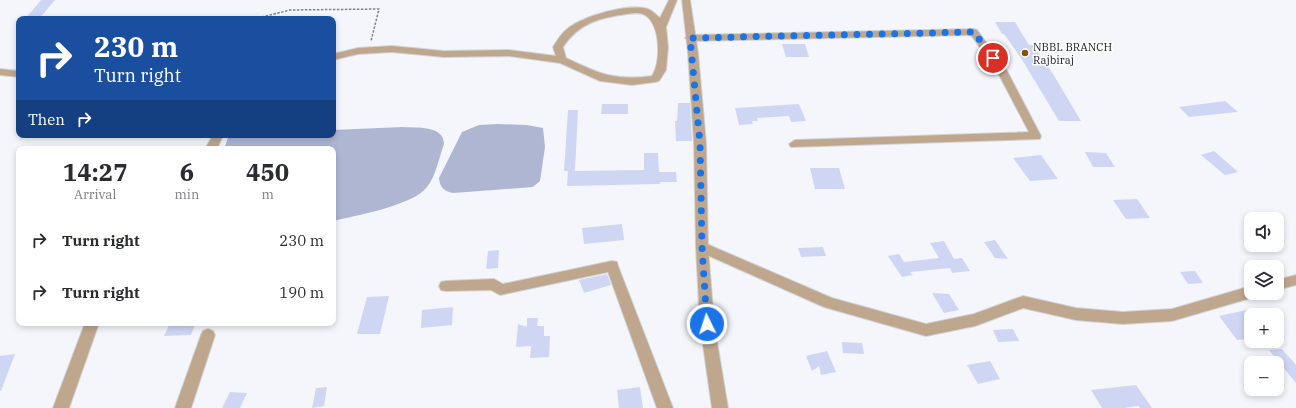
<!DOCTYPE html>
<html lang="en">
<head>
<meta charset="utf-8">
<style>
	body { margin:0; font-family:"IBM Plex Serif",serif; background:#f2f2f3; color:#2b2b33; height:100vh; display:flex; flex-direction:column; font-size:15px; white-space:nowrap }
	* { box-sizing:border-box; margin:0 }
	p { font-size:13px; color:#7c7c81 }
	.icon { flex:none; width:22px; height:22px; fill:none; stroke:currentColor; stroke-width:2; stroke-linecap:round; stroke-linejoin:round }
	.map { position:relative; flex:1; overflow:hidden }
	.sheet { position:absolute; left:16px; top:146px; width:320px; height:180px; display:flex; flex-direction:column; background:#fff; border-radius:8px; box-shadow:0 2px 6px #0003 }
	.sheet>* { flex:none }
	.hud { position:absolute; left:16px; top:16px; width:320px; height:122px; border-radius:8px; box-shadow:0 2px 6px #0003; background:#1a4fa0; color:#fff; overflow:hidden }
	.fabs { position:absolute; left:1244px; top:212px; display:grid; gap:8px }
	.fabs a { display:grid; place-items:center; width:40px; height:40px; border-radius:8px; background:#fff; box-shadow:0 2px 6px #0003; font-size:20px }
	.pin { position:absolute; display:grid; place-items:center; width:34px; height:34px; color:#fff; margin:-17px; border:2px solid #fff; border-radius:50%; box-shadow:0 1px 4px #0007 }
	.me { position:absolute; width:44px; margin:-22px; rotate:356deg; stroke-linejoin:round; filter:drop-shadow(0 0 3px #0008) }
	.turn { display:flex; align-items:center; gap:14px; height:84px; padding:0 12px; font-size:18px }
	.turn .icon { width:52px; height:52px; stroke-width:2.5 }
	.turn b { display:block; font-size:28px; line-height:34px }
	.then { display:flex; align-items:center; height:38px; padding:0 12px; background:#0003; gap:8px; font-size:15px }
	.eta { display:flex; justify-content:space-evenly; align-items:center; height:68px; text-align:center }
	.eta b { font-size:24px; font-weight:800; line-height:28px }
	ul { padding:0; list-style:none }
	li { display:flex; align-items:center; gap:12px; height:52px; padding:0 12px }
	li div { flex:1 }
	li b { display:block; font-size:15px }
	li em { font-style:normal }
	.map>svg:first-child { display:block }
	.water { fill:#afb6d2 }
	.building { fill:#cfd6f3 }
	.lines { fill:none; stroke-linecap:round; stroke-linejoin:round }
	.minor-casing { stroke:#d1d3d8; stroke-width:2 }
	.tertiary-casing { stroke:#d1d3d8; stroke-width:2 }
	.path { stroke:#828388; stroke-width:1.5; stroke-dasharray:2.5 1.5; stroke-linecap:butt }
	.minor { fill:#bfa78e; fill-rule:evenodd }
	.tertiary { fill:#bfa78e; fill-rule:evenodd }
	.route { stroke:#1a73e8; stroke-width:7; stroke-dasharray:0 12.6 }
	.poi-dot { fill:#875200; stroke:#fff; stroke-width:1.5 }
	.labels { text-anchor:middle; stroke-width:3; stroke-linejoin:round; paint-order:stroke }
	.poi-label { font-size:11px; fill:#1b1b1e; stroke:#fff; text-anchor:start }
</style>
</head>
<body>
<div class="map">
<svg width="1296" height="408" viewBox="0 0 1296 408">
	<rect width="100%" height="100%" fill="#f4f6fc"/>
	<!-- water -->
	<g class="water">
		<path d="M498,124l29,1 16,3 2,19 -5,34 -7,6 -80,6c-9,-2 -13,-5 -14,-15l23,-46 17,-7z"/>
		<path d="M402,127c14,1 42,-2 42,17 -5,13 -8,32 -17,43 -13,18 -72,29 -94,34v-72h-109l5,-14h104v-5z"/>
	</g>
	<!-- building -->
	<g class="building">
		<path d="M41,0h14l-16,19h-14z"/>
		<path d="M995,22h20l14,23h4l20,29 28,47h-22l-38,-63 -17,-24h-2z"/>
		<path d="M782,44h23l4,13h-23z"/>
		<path d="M1225,101l13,11 -49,5 -10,-10z"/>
		<path d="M678,103h12l2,38h-16l-1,-20h2z"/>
		<path d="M602,104h26v10h-27z"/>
		<path d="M799,104l7,17 -15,1 -2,-6 -32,2 1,3h-6l1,3 -14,1 -4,-17z"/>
		<path d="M568,110h10l-3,61 69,-1v-17h14l1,19h17l1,10h-17v2l-93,2 1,-15h-4z"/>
		<path d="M1214,151l24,21 -13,3 -24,-20z"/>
		<path d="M1085,152l21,1 9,14h-22z"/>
		<path d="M1041,155l17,24 -28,2 -17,-23z"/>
		<path d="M810,168h29l6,21h-30z"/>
		<path d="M1137,199l13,19 -24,1 -13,-19z"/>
		<path d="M622,224l2,16 -40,4 -2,-16z"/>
		<path d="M995,240l13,19 -13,-1 -11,-16z"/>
		<path d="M944,241l10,18 8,-1 8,13 -18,2 -2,-5 -40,4 3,3 -11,2 -14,-21 11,-2 5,8 35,-4 -9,-15z"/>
		<path d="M823,247l3,9 -25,1 -3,-9z"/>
		<path d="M499,250l-1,18 -12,1 2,-18z"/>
		<path d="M1195,271l8,12 -15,1 -8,-12z"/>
		<path d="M607,274l4,11 -27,8 -5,-13z"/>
		<path d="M932,293l17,1 10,16 -15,3z"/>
		<path d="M389,296l-9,38h-23l10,-37z"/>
		<path d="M453,307l-1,18 -31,3 1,-18z"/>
		<path d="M1251,309v30l-14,1 -18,-24z"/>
		<path d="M527,318h11l-1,8h7v10h6l-1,21 -19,1 1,-12 -15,1 2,-23 9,3z"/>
		<path d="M170,323h26l-5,12 -27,1z"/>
		<path d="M1013,329l6,12 -21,1 -5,-12z"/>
		<path d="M842,342l20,1 2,11 -21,-1z"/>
		<path d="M1282,349l14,16v18l-27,-33z"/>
		<path d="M827,351l9,21 -15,3 -2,-9 -7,5 -6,-15z"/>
		<path d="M15,354l-14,37h-1v-35z"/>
		<path d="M990,361l10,18 -22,5 -11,-19z"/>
		<path d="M1136,385l16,23h-12l-2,-2 -14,2h-22l-11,-18z"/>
		<path d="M327,387l-3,19 -12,2 4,-20z"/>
		<path d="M640,387l3,21h-24l-2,-18z"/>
		<path d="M230,392l17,1 -7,15h-18z"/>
	</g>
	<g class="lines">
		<defs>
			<g id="minor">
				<path d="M669,0h8l-11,27 2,20 -2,23 -7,11 -4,1 -23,3 -32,-4 -40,-18 -51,-7 -65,1 -52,-5 -34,2 -25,6v-6l25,-6 34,-2 52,5 65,-1 47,6 -3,-9c4,-6 8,-13 13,-17 16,-14 62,-27 82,-21 5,2 8,6 12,9zM627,14c6,-1 13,-2 18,1 16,10 16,47 7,61 -38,5 -52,-2 -86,-18l-3,-11c16,-24 36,-29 64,-33z"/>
				<path d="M974,29l3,1 30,41 34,65 -1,3 -249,8 -2,-3 6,-4 234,-8 -32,-61 -26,-36 -281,6 -5,-3 5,-3z"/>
				<path d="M0,69l19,2v6l-19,-2z"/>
				<path d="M213,135h10l-6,14h-12z"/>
				<path d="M702,242l130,56 94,26 48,-10 49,-18 53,12 47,4 49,-3 79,-23v7h6l-1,3 -5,2 -79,23 -49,3 -47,-4 -53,-12 -48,18 -49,10 -102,-29 -126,-56 -2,-4 2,-4z"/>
				<path d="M612,261l5,1 1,4 55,142h-16l-49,-136 -108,23 -9,-5 -45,1 -5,-1 -2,-4 2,-4 5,-1 48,-2 9,5z"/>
				<path d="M1296,275v10l-19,5v-10z"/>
				<path d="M85,323h14l-30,85h-16z"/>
				<path d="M208,329l5,2 2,4 -24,73h-16l26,-73 2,-4z"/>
			</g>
			<path id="tertiary" d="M682,0h8l8,53 8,90 2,104 6,77 14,84h-16l-12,-84 -4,-77 -2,-104 -6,-90z"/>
		</defs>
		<!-- minor casing -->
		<use href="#minor" class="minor-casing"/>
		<!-- tertiary casing -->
		<use href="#tertiary" class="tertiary-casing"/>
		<!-- path -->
		<path class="path" d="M254,19l36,-9 89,-1 -8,32"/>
		<!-- minor -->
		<use href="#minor" class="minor"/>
		<!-- tertiary -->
		<use href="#tertiary" class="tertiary"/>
	</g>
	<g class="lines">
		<!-- route -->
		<path class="route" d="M707,324l-5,-77 -2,-104 -10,-105 284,-6 19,26"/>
	</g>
	<!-- markers -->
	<circle class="poi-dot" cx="1025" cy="53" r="4"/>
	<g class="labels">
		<!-- poi labels -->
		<g class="poi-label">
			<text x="1033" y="51">NBBL BRANCH<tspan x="1033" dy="13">Rajbiraj</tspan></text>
		</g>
	</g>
</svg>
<div class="fabs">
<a><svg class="icon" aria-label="sound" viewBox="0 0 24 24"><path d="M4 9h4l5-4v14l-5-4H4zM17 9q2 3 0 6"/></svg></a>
<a><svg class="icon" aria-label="layers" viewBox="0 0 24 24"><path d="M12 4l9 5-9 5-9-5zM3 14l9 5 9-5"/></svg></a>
<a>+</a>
<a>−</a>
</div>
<div class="pin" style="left:993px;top:58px;background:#d93025"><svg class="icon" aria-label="arrive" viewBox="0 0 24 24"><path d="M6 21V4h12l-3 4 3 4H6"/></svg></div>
<svg class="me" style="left:707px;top:324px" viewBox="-20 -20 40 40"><circle r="17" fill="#1a73e8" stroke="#fff" stroke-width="3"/><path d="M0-11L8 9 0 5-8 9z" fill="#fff"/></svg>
<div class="hud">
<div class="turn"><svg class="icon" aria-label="right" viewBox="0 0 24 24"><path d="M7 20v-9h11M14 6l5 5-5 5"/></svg><div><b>230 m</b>Turn right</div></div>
<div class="then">Then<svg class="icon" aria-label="right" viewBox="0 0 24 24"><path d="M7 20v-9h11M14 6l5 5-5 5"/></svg></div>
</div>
<section class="sheet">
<div class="eta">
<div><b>14:27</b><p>Arrival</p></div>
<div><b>6</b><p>min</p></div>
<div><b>450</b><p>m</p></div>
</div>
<ul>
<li><svg class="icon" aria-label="right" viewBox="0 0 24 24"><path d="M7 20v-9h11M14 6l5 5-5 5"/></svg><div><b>Turn right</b></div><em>230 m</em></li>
<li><svg class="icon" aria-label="right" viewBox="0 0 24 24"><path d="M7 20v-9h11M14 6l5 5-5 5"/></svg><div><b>Turn right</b></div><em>190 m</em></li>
</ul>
</section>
</div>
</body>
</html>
